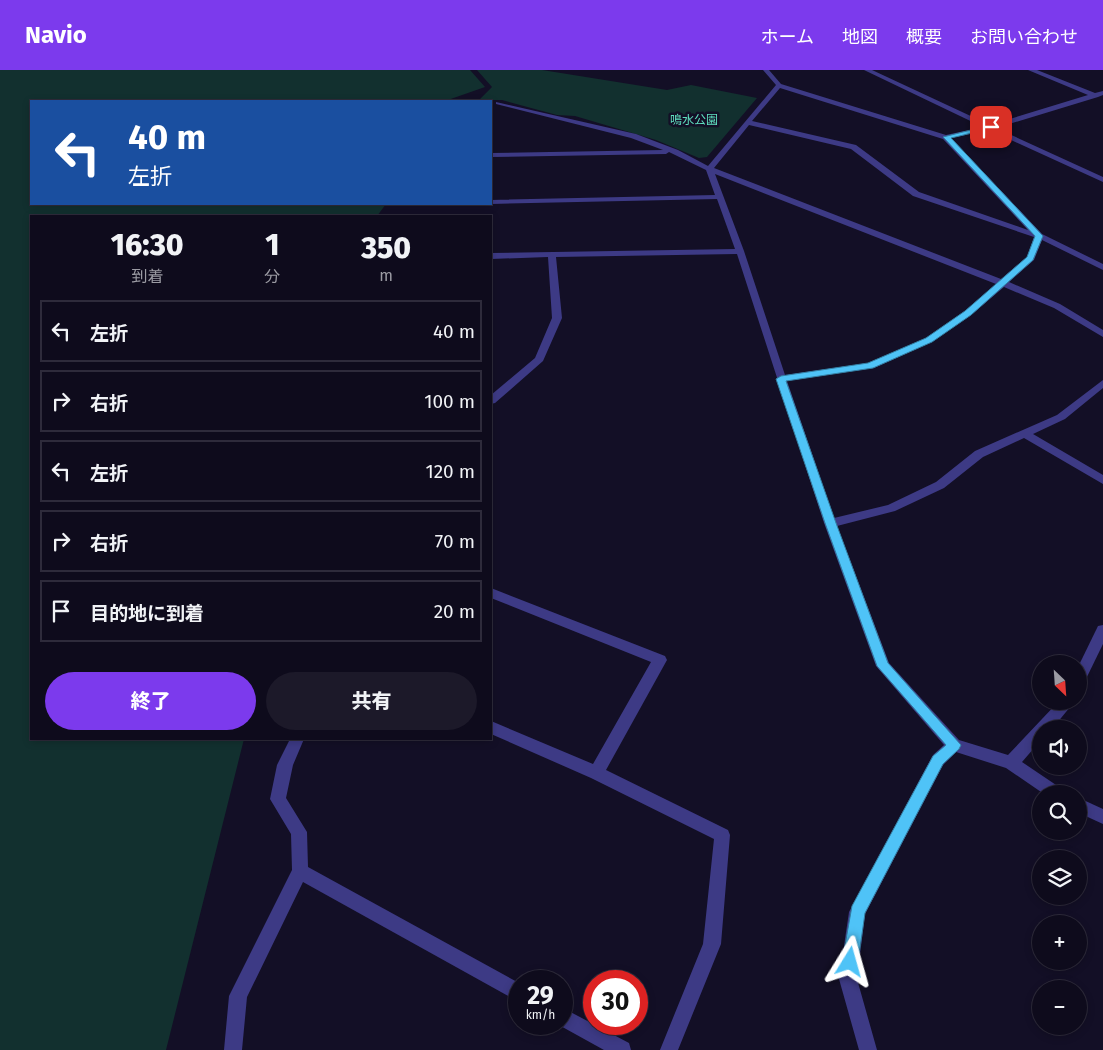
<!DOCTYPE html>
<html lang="ja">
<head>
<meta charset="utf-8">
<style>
	body { margin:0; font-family:"Fira Sans","Noto Sans JP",sans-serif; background:#1c1929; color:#f1f3f6; height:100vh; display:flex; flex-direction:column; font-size:19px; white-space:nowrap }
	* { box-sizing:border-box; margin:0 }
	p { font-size:16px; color:#9b9ba3 }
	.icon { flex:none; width:28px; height:28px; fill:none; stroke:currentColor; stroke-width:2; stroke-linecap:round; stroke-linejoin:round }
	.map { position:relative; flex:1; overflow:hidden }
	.details { position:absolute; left:30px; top:145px; width:462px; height:525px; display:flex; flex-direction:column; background:#0e0b1c; border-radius:0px; box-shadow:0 2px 8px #0003,0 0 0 1px #2e2b3b }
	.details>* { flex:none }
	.guide { position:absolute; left:30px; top:30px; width:462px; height:105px; border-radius:0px; box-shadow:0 2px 8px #0003,0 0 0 1px #2e2b3b; background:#1a4fa0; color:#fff; overflow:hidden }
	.needle { width:32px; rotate:155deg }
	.tools { position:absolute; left:1032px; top:585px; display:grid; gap:10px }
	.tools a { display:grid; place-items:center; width:55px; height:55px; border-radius:50%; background:#0e0b1c; box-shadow:0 2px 8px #0003,0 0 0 1px #2e2b3b; font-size:25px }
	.speed { position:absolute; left:508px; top:900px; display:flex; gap:10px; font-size:25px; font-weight:700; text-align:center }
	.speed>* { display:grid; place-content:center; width:65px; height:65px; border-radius:50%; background:#0e0b1c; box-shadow:0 2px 8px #0003,0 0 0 1px #2e2b3b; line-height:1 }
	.speed small { font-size:12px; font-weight:400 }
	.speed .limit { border:8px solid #d22; background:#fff; color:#111 }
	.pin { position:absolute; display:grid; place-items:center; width:42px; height:42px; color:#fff; margin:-21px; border-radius:10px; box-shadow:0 2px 8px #0006 }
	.me { position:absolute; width:55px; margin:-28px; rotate:8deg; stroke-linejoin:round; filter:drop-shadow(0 0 4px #0008) }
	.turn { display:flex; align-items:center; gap:18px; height:105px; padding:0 15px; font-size:22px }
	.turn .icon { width:65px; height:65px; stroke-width:2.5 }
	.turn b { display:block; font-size:35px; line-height:42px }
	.eta { display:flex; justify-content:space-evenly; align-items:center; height:85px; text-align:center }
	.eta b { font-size:30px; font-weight:800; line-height:35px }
	.primary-button { display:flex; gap:10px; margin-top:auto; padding:10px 15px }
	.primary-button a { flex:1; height:58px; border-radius:30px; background:#7c3aed; color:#fff; font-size:20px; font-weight:800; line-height:58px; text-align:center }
	.primary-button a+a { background:#1c1929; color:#f1f3f6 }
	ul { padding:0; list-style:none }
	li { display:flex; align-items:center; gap:15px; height:62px; margin:0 10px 8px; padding:0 5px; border:2px solid #2e2b3b; border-radius:0px }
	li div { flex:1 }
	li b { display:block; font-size:19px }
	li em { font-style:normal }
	header { display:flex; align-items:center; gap:30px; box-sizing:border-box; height:70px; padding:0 25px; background:#7c3aed; color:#fff }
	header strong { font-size:24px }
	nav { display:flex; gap:28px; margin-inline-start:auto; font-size:18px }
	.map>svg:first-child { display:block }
	.green { fill:#12302f }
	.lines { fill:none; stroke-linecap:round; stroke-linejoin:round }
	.minor { fill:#3d3a85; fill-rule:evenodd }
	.route { fill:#4fc3f7; stroke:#337fa1 }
	.labels { text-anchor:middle; stroke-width:5; stroke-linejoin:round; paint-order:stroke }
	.far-park-label { font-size:12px; fill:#5fe0c0; stroke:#130f26 }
</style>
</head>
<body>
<header>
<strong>Navio</strong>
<nav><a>ホーム</a><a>地図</a><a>概要</a><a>お問い合わせ</a></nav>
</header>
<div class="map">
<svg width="1103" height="980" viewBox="0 0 1103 980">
	<rect width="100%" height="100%" fill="#130f26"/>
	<!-- green -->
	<g class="green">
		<path d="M0,0h470l15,17 -40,14h-414v103h355l-9,12h-346v523h213l-78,311h-166z"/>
		<path d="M477,0h65l125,20 24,-5 66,13 -50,59 -8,1 -43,-18 -81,-24 -18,-1 -55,-15h-23l13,-13z"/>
	</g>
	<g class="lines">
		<!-- minor -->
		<g class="minor">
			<path d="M763,0h6l12,14 165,51 37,-8 -119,-57h8l118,55 98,-30 -60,-25h9l58,23 8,-2v4l-5,2 -102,31 107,49v5l-114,-52 -38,8 91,96 61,30v6l-61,-30 -8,20 -25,22 51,22 43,26v7l-49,-29 -50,-21 -33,28 -39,27 -58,26 -87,13 47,137 54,-13 48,-23 39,-31 82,-36 46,-35v8l-38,31 -32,15 70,41v9l-79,-46 -41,19 -39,31 -49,23 -58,15 52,137 70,77 49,15 51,-54h16l-23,28h-11v11l-19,22 40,27 3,5h-21l-38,-26 -50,-16 -13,13 -78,149 -8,65 20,71h-18l-20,-71 10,-67 84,-157 11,-10 -68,-79 -52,-143 -87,-269 -181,3 6,61 -19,43 -48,42 -4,1v-9l44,-37 17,-40 -4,-61 -57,2v-6l244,-4 -18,-50 -226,5h-3h3v-4l224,-5 -9,-25 -37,-18 -3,2 -175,3v-4l172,-3 -32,-12 -135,-34v-2l140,32 42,16 30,16 68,-81zM780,18l163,51 85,91 -109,-38 -63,-47 -104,-24zM749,55l102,24 62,47 121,41 -7,20 -26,22 -287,-111zM715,104l281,110 -31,27 -39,27 -58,25 -83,12 -41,-124z"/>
			<path d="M491,518l174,68 2,4 -61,110 122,60 2,5 -9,109 -43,106h-18l43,-106 11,-105 -123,-61 -100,-44v-13l102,43 58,-102 -160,-64z"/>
			<path d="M1103,555v19l-19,39 -5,2v-20l19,-39z"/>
			<path d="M290,669h14l-11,26 -7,33 21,34 1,35 211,116v19l-216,-120 -56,115 -5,53h-18l5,-54 63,-126 -1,-36 -21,-35 7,-34z"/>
			<path d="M1079,728l24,11v15l-24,-11z"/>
			<path d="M561,937l68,36 2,7h-27l-47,-26h4z"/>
		</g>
	</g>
	<!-- route -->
	<path class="route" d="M991,55l3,2 -1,1 -42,10 92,98 -10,24 -62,55 -39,27 -59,26 -87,13 50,142 52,140 73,82 -2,4 -16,15 -78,149 -7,49 -2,6 -6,3 -6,-3 -2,-6 10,-56 81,-150 13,-11 -69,-79 -52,-143 -49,-144 5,-3 87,-13 58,-25 39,-27 62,-54 8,-21 -92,-99z"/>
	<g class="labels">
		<!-- far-park labels -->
		<g class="far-park-label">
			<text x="694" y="54">鳴水公園</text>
		</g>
	</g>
</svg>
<div class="tools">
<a><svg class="needle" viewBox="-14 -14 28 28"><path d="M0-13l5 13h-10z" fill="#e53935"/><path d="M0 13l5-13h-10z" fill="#9b9ba3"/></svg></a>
<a><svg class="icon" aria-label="sound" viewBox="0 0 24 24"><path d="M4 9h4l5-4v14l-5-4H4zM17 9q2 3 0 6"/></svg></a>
<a><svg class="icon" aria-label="search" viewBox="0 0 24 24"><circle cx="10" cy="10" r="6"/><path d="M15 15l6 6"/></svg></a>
<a><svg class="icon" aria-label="layers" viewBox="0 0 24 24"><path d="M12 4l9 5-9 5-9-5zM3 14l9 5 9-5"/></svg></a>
<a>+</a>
<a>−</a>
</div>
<div class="speed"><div>29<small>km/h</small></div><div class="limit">30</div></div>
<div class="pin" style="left:991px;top:57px;background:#d93025"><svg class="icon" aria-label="arrive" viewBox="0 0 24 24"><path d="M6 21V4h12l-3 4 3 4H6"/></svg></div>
<svg class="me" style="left:850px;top:892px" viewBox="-20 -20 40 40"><path d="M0-17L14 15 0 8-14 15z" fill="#4fc3f7" stroke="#fff" stroke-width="4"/></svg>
<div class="guide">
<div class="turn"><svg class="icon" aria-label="left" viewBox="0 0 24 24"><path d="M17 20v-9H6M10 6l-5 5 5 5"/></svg><div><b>40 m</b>左折</div></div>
</div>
<section class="details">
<div class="eta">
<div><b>16:30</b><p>到着</p></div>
<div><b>1</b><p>分</p></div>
<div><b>350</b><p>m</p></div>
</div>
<ul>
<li><svg class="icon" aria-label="left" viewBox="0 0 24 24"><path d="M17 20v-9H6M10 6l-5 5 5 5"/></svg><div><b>左折</b></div><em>40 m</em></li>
<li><svg class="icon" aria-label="right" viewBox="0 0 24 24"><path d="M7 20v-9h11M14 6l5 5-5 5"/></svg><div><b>右折</b></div><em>100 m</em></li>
<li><svg class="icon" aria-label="left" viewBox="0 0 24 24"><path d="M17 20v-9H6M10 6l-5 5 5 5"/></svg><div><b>左折</b></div><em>120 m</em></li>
<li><svg class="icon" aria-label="right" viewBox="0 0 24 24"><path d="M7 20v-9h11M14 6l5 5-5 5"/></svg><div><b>右折</b></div><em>70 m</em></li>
<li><svg class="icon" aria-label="arrive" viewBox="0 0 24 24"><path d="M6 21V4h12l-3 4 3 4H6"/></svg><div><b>目的地に到着</b></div><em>20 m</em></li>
</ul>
<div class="primary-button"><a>終了</a><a>共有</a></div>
</section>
</div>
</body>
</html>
